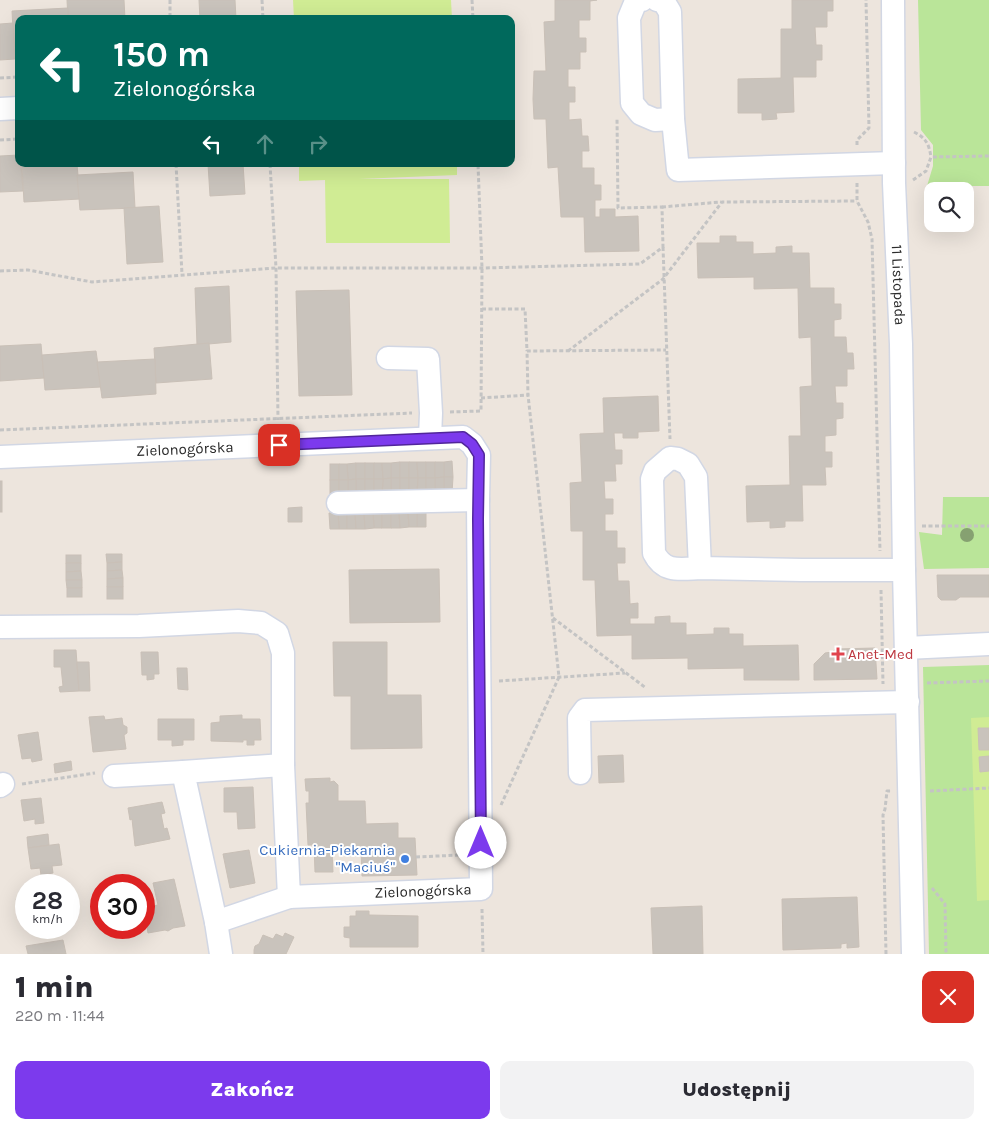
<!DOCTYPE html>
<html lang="pl">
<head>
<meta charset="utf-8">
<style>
	body { margin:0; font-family:Karla,sans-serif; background:#f2f2f3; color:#2b2b33; height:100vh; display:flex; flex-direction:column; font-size:19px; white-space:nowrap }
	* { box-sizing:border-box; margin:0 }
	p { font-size:16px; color:#7c7c81 }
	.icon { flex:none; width:28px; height:28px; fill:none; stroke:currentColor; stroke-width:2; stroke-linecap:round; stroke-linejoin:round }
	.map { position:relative; height:954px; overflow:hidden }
	.sheet { display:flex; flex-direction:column; background:#fff; flex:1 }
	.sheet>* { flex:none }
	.hud { position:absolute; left:15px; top:15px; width:500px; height:152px; border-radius:10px; box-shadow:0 5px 20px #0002; background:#00695c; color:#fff; overflow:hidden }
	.fabs { position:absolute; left:924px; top:182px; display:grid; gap:10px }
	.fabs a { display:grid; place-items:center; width:50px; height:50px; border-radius:10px; background:#fff; box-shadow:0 5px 20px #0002; font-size:25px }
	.speed { position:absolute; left:15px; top:874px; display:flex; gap:10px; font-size:25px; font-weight:700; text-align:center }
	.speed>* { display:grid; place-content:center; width:65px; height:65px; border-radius:50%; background:#fff; box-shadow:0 5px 20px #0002; line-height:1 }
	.speed small { font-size:12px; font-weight:400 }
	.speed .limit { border:8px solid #d22; background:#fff; color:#111 }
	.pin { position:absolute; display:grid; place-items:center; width:42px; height:42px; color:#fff; margin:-21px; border-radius:10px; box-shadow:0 2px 8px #0006 }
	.me { position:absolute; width:55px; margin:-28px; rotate:0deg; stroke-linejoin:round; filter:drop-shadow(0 0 4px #0008) }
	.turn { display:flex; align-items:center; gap:18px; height:105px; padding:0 15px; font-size:22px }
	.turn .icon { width:65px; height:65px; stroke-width:2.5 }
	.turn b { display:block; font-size:35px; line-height:42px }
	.lanes { display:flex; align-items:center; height:48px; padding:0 15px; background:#0003; justify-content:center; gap:25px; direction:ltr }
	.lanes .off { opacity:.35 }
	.round { display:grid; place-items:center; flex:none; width:52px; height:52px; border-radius:10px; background:#f2f2f3 }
	.head { display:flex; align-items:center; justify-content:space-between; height:85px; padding:0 15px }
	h1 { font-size:30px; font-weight:800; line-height:38px }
	.action { display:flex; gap:10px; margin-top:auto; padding:10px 15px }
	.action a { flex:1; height:58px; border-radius:10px; background:#7c3aed; color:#fff; font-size:20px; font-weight:800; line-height:58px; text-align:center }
	.action a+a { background:#f2f2f3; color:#2b2b33 }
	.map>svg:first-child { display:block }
	.green { fill:#bae599 }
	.pitch { fill:#d0ec94 }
	.building { fill:#c9c3bc; stroke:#c9c0b7 }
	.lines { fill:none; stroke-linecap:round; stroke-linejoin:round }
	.minor-casing { stroke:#d2d7e4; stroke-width:25 }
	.path { stroke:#c4c4c4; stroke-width:3; stroke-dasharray:4 2.5; stroke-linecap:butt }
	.minor { stroke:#fff; stroke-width:22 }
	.tree { fill:#86a171 }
	.route-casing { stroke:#51269a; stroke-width:12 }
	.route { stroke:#7c3aed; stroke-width:9 }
	.health-dot { fill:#e0444e; stroke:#fff; stroke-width:2 }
	.shop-dot { fill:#3f7fe0; stroke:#fff; stroke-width:2 }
	.labels { text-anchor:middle; stroke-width:4; stroke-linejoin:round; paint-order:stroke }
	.street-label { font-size:15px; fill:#2b2b2b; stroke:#fff }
	.health-label { font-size:15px; fill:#be3a42; stroke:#fff; text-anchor:start }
	.shop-label { font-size:15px; fill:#366cbe; stroke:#fff; text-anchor:end }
</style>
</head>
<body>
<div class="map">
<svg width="989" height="954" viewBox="0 0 989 954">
	<rect width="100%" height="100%" fill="#ede5dd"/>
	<!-- green -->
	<g class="green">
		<path d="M918,0h71v186h-62l6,-20v-21l-12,-15z"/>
		<path d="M943,497h46v71l-65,1 -5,-37 23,3z"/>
		<path d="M989,665v289h-60l-6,-287z"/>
	</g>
	<!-- pitch -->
	<g class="pitch">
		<path d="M293,0h158l1,19h-158z"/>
		<path d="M299,164h158v11l-98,4h90l1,64h-124l-1,-63 -26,1z"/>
		<path d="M989,717v183l-12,1 -6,-183z"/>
	</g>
	<!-- building -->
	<g class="building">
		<path d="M67,0h57l1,19h-57z"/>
		<path d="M199,0h36l1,19h-36z"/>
		<path d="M555,0h42l-7,1v19h-11v18h7v14h-6v17h-12v18h7v15h-6v18l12,-1 1,17h6l1,15h-7v17h12v17h7v15h-6v17h5v-8h15v8l23,-1 1,35 -54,1 -1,-35h-23l-3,-50 -10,1 -2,-49h-12l-1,-20 1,-28h12l-2,-49 11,-1z"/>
		<path d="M792,0h41v11h-6v16h-12l1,18h6v15h-6v17h-23l1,35 -18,1 1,6 -15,1v-7h-24v-34l43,-1v-49h11z"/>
		<path d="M68,8v11h-49v27l-5,1 -2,-36z"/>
		<path d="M13,23l2,36 -15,1v-36z"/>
		<path d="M19,155v9h2l2,27 -23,1v-36z"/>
		<path d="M77,164l3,35 -56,3 -2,-35z"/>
		<path d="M208,164h35l2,30 -35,2z"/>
		<path d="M133,172l2,36 -55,2 -3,-35z"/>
		<path d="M159,206l4,56 -36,2 -3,-56z"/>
		<path d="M720,236h16v6h17v12l23,-1v-6l16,-1v7h17l1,35h24v16h7v15l-7,1v17h12l1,16h6l1,16h-7v17h-12l1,17h7v15l-7,1v16l-11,1v16h7v15h-7l1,18h-24l1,36h-18v6l-15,1v-7l-23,1 -1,-36 44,-1 -1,-49h12l-1,-49 12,-1 -1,-49 -12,1 -1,-50 -44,1v-12l-56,1 -1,-35h23z"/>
		<path d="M229,286l2,56 -34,3 -2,-57z"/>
		<path d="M349,290l3,105 -53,1 -3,-105z"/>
		<path d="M209,343l3,36 -56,4 -2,-35z"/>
		<path d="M41,344l3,34 -44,3v-35z"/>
		<path d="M96,351l5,36 -56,3 -3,-35z"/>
		<path d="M155,359l1,35 -54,4 -5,-36z"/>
		<path d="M658,396l1,35 -21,1v6h-15v-5h-9l1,17h7v14h-7l1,17h-12l1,18h8v15h-8v17h12v17h8v15h-8l1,18h11l1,23 8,-1v15h-8v6h25v-7l15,-1v7h16v12l28,-1v-6h15v6h14v12l55,-1 1,35h-55v-12l-56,1v-11l-56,1v-24l-35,1 -2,-56h-12v-49h-12l-1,-48 12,-1 -2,-48 24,-1 -1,-35z"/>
		<path d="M452,461l1,16h-9v-15z"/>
		<path d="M400,462v16h-9v-15z"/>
		<rect x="400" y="462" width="9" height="16"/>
		<path d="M409,462h8l1,16h-9z"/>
		<path d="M417,462h9v16h-8z"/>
		<rect x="426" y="462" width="9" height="16"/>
		<path d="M435,462h9v15l-9,1z"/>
		<path d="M356,463v16l-8,1 -1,-16z"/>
		<rect x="356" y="463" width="9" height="16"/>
		<rect x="365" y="463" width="9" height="16"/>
		<path d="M374,463h8l1,16h-9z"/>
		<path d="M382,463h9v15l-8,1z"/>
		<rect x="330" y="464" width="9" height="16"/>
		<path d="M339,464h8l1,16h-9z"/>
		<path d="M444,477h9l-1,16h-8z"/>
		<path d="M444,477v16h-9v-15z"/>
		<path d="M391,478h9v16l-9,1z"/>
		<path d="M391,478v17h-9l1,-16z"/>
		<rect x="400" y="478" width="9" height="16"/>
		<path d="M409,478h9l-1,16h-8z"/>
		<path d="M418,478h8v16h-9z"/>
		<path d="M426,478h9v15l-9,1z"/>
		<rect x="356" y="479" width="9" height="16"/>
		<path d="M356,479v16h-8v-15z"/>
		<rect x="365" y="479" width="9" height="16"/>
		<path d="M374,479h9l-1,16h-8z"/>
		<rect x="330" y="480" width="9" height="16"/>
		<path d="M339,480h9v15l-9,1z"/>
		<rect x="0" y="481" width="2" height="31"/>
		<path d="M302,507v15h-14v-14z"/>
		<path d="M426,510v17h-9v-16z"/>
		<path d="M382,511v17h-8l-1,-16z"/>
		<rect x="382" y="511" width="9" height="17"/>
		<path d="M391,511h8l1,17h-9z"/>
		<path d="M399,511h9l1,16 -9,1z"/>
		<path d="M408,511h9v16h-8z"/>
		<path d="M338,512h9v17h-8z"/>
		<path d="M338,512l1,17h-9l-1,-16z"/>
		<path d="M347,512h8l1,17h-9z"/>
		<path d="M355,512h9l1,17h-9z"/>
		<path d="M364,512h9l1,16 -9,1z"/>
		<path d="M106,554h16v8l-15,1z"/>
		<rect x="66" y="555" width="15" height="8"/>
		<path d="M122,562v8l-15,1v-8z"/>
		<path d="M66,563h15v8l-15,1z"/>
		<path d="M439,569l1,53 -90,1 -1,-53z"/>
		<path d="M122,570l1,8 -16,1v-8z"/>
		<path d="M81,571l1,9h-16v-8z"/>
		<path d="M937,575h52v22h-29l-4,3h-15l-3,-3z"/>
		<path d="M123,578v9h-16v-8z"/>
		<path d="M66,580h16v8h-15z"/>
		<rect x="107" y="587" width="16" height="12"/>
		<rect x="67" y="588" width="15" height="9"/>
		<path d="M333,642h54v53h34l1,53 -71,1v-53h-17z"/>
		<path d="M875,648l2,31 -63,1v-16l11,-11 7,-1 4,-3z"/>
		<path d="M54,650h22l3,41 -19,1 -1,-5 4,-1 -2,-19h-7z"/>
		<path d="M141,652h17l1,22h-5v5l-7,1v-5h-5z"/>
		<path d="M77,662h12l1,29h-11z"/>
		<path d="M177,668h10l1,22 -10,-1z"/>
		<path d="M242,715v4h18l1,21h-7v5h-7v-5h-4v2l-32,-1v-18l9,-1v-6z"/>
		<path d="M104,716l1,4 17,-2 1,7 4,2v6l-3,2 2,14 -33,3 -4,-35z"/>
		<path d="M158,719h36v21h-11v5l-11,1v-6h-14z"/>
		<path d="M978,728h11v22h-10z"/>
		<path d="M38,732l4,28 -10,2 -1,-4 -9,1 -4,-24z"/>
		<path d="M623,755l1,27 -25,1 -1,-27z"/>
		<path d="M989,756v15l-9,1 -1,-15z"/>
		<path d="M71,761l1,9 -17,3 -1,-9z"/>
		<path d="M330,778v4l4,-1 4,4v16h27l1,23 32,-1v15h17l2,37 -55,1 -1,-26 -29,1 1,21h-18l-1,-27h-6l-2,-42h3v-12h-3l-1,-12z"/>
		<path d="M253,787l2,41 -17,1 -1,-17h-13v-24z"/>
		<path d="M41,798l3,25 -9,1v-5l-11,2 -3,-21z"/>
		<path d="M162,802l3,11 -4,1 3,15 3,-1 3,11 -35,7 -3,-27 -2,1 -2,-12z"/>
		<path d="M48,834l1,11 -21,3 -1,-11z"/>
		<path d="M59,844l3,21 -10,1 1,7 -12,2 -1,-7 -9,1 -3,-21z"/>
		<path d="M249,850l6,33 -25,5 -7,-34z"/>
		<path d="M174,879l11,47 -12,2 -5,3 -3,-1 -17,3 -4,-25 14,-3 -5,-22z"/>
		<path d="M26,897v21l-5,1 -5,-20z"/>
		<path d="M857,897l2,50 -12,1v-5l-6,1v4l-58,2 -1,-51z"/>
		<path d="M702,906l1,48h-50l-2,-46z"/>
		<path d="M356,911h13v4l49,1v31h-68v-9l-6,-1v-10h6v-11h6z"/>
		<path d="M285,933l9,4 -8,17h-32v-4l1,-4 4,-2 4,-9 10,4 3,-5 7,3z"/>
		<path d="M63,940l3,14h-38l-2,-8z"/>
	</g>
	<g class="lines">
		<defs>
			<g id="minor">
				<path d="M642,0l-6,1 -7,17 3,85 9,11 14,6 18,-1"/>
				<path d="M657,0l7,2 6,10 3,107 5,51 216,-7"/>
				<path id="s1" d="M893,0l1,183 7,161 3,226 9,384"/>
				<path d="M0,109l19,-1"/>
				<path d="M388,358l40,1 3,54 -1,25"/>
				<path id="s2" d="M0,457l463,-20 9,7 7,11 -1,45 3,389 -192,8 -6,-132v-112l-6,-20 -16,-10 -23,-2 -99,5 -139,1"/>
				<path d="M338,503l140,-3"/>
				<path d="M700,568c-20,1 -36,5 -46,-15l-2,-74 3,-8 15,-13 8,1 10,5 8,13 4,91 102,2h102"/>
				<path d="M906,648l83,-4"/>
				<path d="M283,765l-100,7 33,150 73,-25"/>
				<path d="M580,773l-1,-55 6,-8 323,-8"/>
				<path d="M114,776l69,-4"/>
				<path d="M0,786l3,-2"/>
				<path d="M216,922l5,32"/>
			</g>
		</defs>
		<!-- minor casing -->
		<use href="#minor" class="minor-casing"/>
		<!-- path -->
		<g class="path">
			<path d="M170,0v19"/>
			<path d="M262,0l1,19"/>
			<path d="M472,0l1,19"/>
			<path d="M0,78l19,-1"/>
			<path d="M914,132c12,6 15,12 17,25"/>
			<path d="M0,140l19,-1"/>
			<path d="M857,145v-5l12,-12 -3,-128"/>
			<path d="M176,164l6,110"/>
			<path d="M270,164l6,104 2,152"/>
			<path d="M913,180l13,-9 5,-14 58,-1"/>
			<path d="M857,183v18l11,21 4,17 8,312"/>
			<path d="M662,207l59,-5"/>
			<path d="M663,247l7,192"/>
			<path d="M0,271l28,-1 64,12 184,-14h206l158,-4 23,-17 -1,-40 -44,1 -1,-90"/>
			<path d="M482,309h43l2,42"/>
			<path d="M568,351l95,-72 59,-77 135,-1"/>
			<path d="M481,398l47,-3"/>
			<path d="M450,412l31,-1 1,-143 -4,-104"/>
			<path d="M0,430l412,-17"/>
			<path d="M922,526h67"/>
			<path d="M881,590l2,94"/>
			<path d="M553,618l93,70"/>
			<path d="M499,681l126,-8"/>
			<path d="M927,683l62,-2"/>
			<path d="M22,784l73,-11"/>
			<path d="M930,791l59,-3"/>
			<path d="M501,805l58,-128 -31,-282 -1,-44 139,-1"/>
			<path d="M416,857l44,-2"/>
			<path d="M932,888l13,16 1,50"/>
			<path d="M482,909l1,45"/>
			<path d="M886,954l-3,-139 2,-6 2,-18h4"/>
		</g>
		<!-- minor -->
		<use href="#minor" class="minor"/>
	</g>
	<!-- trees -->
	<circle class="tree" cx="967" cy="535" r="7"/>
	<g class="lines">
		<defs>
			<path id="route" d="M279,445l184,-8 9,7 7,11 -1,64 3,324"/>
		</defs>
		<!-- route casing -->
		<use href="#route" class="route-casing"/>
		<!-- route -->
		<use href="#route" class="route"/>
	</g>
	<!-- markers -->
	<path class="health-dot" d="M835.5 646.5h5v5h5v5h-5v5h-5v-5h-5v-5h5z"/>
	<circle class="shop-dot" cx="405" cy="859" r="5"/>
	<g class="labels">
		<!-- street labels -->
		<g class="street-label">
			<text dy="5" stroke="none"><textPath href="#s1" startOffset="285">11 Listopada</textPath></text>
			<text dy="5" stroke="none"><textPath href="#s2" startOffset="185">Zielonogórska</textPath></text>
			<text transform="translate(423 891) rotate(-2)" y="5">Zielonogórska</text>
		</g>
		<!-- health labels -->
		<g class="health-label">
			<text x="848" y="659">Anet-Med</text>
		</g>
		<!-- shop labels -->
		<g class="shop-label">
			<text x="395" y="855">Cukiernia-Piekarnia<tspan x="395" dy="17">"Maciuś"</tspan></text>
		</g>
	</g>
</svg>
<div class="fabs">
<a><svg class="icon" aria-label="search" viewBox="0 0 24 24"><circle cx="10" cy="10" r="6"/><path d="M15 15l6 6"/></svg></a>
</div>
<div class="speed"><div>28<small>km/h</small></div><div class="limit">30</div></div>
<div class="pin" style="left:279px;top:445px;background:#d93025"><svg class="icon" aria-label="arrive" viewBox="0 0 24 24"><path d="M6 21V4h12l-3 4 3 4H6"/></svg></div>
<svg class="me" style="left:481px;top:843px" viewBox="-20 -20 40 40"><circle r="19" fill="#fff"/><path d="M0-13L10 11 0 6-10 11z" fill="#7c3aed"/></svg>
<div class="hud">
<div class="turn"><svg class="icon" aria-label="left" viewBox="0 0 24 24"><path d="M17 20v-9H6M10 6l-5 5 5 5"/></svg><div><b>150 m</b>Zielonogórska</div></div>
<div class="lanes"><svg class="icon" aria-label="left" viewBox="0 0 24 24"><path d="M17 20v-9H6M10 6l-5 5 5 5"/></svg><svg class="icon off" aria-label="ahead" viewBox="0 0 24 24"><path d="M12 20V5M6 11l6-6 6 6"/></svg><svg class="icon off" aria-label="right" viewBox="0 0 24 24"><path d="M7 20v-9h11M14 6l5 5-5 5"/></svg></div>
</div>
</div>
<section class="sheet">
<div class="head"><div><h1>1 min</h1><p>220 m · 11:44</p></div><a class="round" style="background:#d93025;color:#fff"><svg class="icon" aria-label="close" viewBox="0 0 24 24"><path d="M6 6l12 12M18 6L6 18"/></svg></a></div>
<div class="action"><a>Zakończ</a><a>Udostępnij</a></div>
</section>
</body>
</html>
